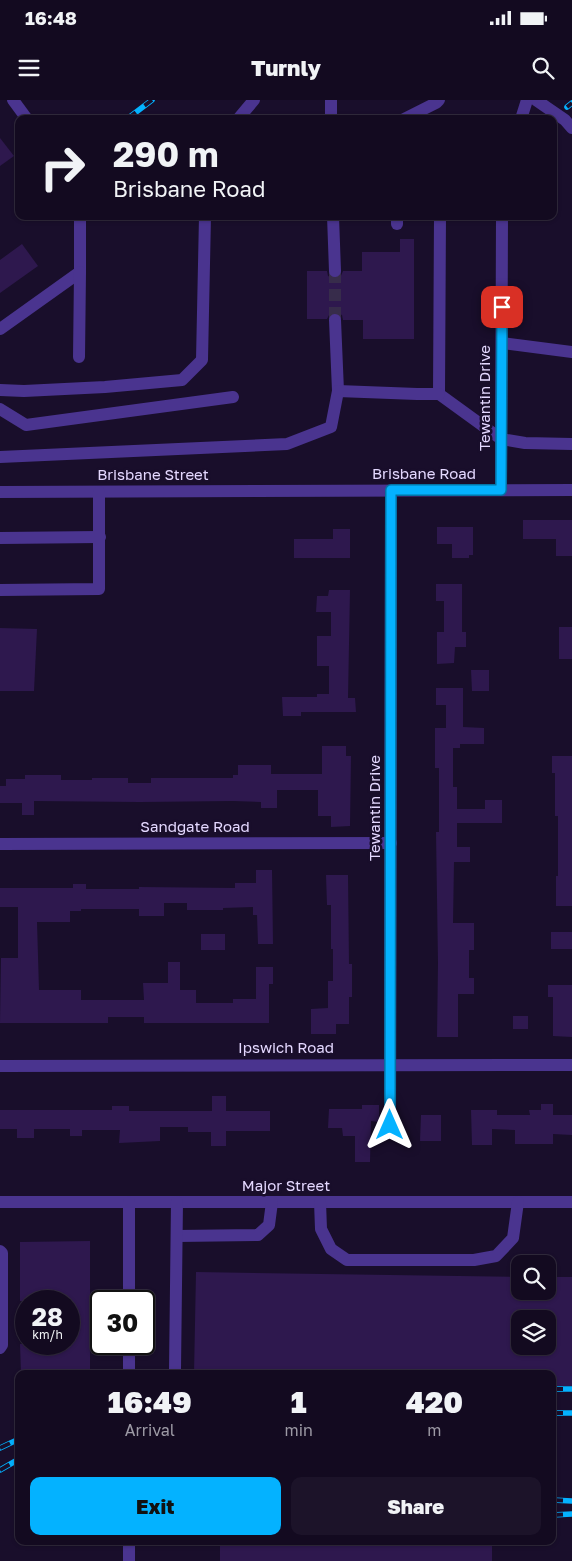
<!DOCTYPE html>
<html lang="en">
<head>
<meta charset="utf-8">
<style>
	body { margin:0; font-family:"Golos Text",sans-serif; background:#1c1329; color:#f1f3f6; height:100vh; display:flex; flex-direction:column; font-size:19px; white-space:nowrap }
	* { box-sizing:border-box; margin:0 }
	p { font-size:16px; color:#9d9aa5 }
	.icon { flex:none; width:28px; height:28px; fill:none; stroke:currentColor; stroke-width:2; stroke-linecap:round; stroke-linejoin:round }
	.map { position:relative; flex:1; overflow:hidden }
	.sheet { position:absolute; left:15px; top:1270px; width:541px; height:175px; display:flex; flex-direction:column; background:#130a20; border-radius:10px; box-shadow:0 1px 4px #0004,0 0 0 1px #322b3e }
	.sheet>* { flex:none }
	.guide { position:absolute; left:15px; top:15px; width:542px; height:105px; border-radius:10px; box-shadow:0 1px 4px #0004,0 0 0 1px #322b3e; background:#130a20; color:#f1f3f6; overflow:hidden }
	.buttons { position:absolute; left:511px; top:1155px; display:grid; gap:10px }
	.buttons a { display:grid; place-items:center; width:45px; height:45px; border-radius:10px; background:#130a20; box-shadow:0 1px 4px #0004,0 0 0 1px #322b3e; font-size:25px }
	.speed { position:absolute; left:15px; top:1190px; display:flex; gap:10px; font-size:25px; font-weight:700; text-align:center }
	.speed>* { display:grid; place-content:center; width:65px; height:65px; border-radius:50%; background:#130a20; box-shadow:0 1px 4px #0004,0 0 0 1px #322b3e; line-height:1 }
	.speed small { font-size:12px; font-weight:400 }
	.speed .limit { border:2px solid #111; border-radius:8px; background:#fff; color:#111 }
	.pin { position:absolute; display:grid; place-items:center; width:42px; height:42px; color:#fff; margin:-21px; border-radius:10px; box-shadow:0 2px 8px #0006 }
	.me { position:absolute; width:55px; margin:-28px; rotate:0deg; stroke-linejoin:round; filter:drop-shadow(0 0 4px #0008) }
	.turn { display:flex; align-items:center; gap:18px; height:105px; padding:0 15px; font-size:22px }
	.turn .icon { width:65px; height:65px; stroke-width:2.5 }
	.turn b { display:block; font-size:35px; line-height:42px }
	.eta { display:flex; justify-content:space-evenly; align-items:center; height:85px; text-align:center }
	.eta b { font-size:30px; font-weight:800; line-height:35px }
	.button { display:flex; gap:10px; margin-top:auto; padding:10px 15px }
	.button a { flex:1; height:58px; border-radius:10px; background:#04b2ff; color:#111; font-size:20px; font-weight:800; line-height:58px; text-align:center }
	.button a+a { background:#1c1329; color:#f1f3f6 }
	.status { display:flex; justify-content:space-between; align-items:center; height:35px; padding:0 25px; background:#130a20; direction:ltr }
	.status svg { height:14px; fill:currentColor }
	header { display:flex; justify-content:space-between; align-items:center; height:65px; padding:0 15px; background:#130a20; font-size:22px; font-weight:800 }
	.map>svg:first-child { display:block }
	.building { fill:#2e184e; fill-rule:evenodd }
	.lines { fill:none; stroke-linecap:round; stroke-linejoin:round }
	.minor-tunnel { stroke:#372c4b; stroke-width:12; stroke-dasharray:12 6; stroke-linecap:butt }
	.minor { stroke:#4a348f; stroke-width:12 }
	.rail-casing { stroke:#04b2ff; stroke-width:5.5 }
	.rail { stroke:#190e2b; stroke-width:4; stroke-dasharray:11; stroke-linecap:butt }
	.route-casing { stroke:#0374a6; stroke-width:12 }
	.route { stroke:#04b2ff; stroke-width:9 }
	.labels { text-anchor:middle; stroke-width:5; stroke-linejoin:round; paint-order:stroke }
	.street-label { font-size:15px; fill:#e4d8ff; stroke:#190e2b }
</style>
</head>
<body>
<div class="status"><b>16:48</b><svg viewBox="0 0 49 12"><path d="M0 12V9h3v3zM5 12V6h3v6zM10 12V3h3v9zM15 12V0h3v12zM26 1h20v11H26zM47 4h2v5h-2z"/></svg></div>
<header><svg class="icon" aria-label="menu" viewBox="0 0 24 24"><path d="M4 6h16M4 12h16M4 18h16"/></svg>Turnly<svg class="icon" aria-label="search" viewBox="0 0 24 24"><circle cx="10" cy="10" r="6"/><path d="M15 15l6 6"/></svg></header>
<div class="map">
<svg width="572" height="1461" viewBox="0 0 572 1461">
	<rect width="100%" height="100%" fill="#190e2b"/>
	<!-- building -->
	<g class="building">
		<path d="M0,38l14,18 -14,10z"/>
		<path d="M400,139h14v100h-51v-19h-20l-1,-5 -7,-3 -5,1 -3,6h-20v-48h20l1,5 7,3 5,-1 3,-7h19v-19h38z"/>
		<path d="M22,144l16,22 -38,27v-33z"/>
		<path d="M523,420h49v36h-16v-17h-33z"/>
		<path d="M437,427h36v28h-4v3h-17v-14h-15z"/>
		<path d="M333,429h17v29h-56v-19h39z"/>
		<path d="M436,484h26v48h4v15h-11l-1,16 -17,1v-32h7v-31h-8z"/>
		<path d="M329,490h21l-2,108h7l1,14h-55v4h-18l-1,-19h35v-3h12v-28h-12v-30h14v-24h-15l1,-16h11z"/>
		<rect x="559" y="527" width="13" height="32"/>
		<path d="M0,528l37,1 -3,62h-34z"/>
		<path d="M471,570h18v21h-17z"/>
		<path d="M436,588h27v39l21,1v16h-24v4h-7v39h4v22h28v-9h17v23h-45v24h13v15h-16l-1,61h21v27h-5v28h5v16h-16v43h-21l1,-74 -2,-131h3v-64h-4v-40h11v-23h-10z"/>
		<path d="M322,646h24v10h5l-1,70 -19,1v-11h-13v-26h-41v18h-16v-6l-28,-1 -93,1 -106,-1v14h-12v-12h-22v-17h6v-7h19v-4h36v5h31v-2h36v5h23v-5h82v-3h5v-10h33v9h51z"/>
		<path d="M552,656h20v150h-16v-30h2v-60h-3v-43h-3z"/>
		<path d="M256,770h16l1,74h-15l-1,-29h-4v-8l-30,1v2h-36v-7h-23v13h-25v-7h-58v2h-11v11h-33l2,68h42v10h63l-1,-17h25v-21h12v28h16v13h37v-4h23v-32h17v17h-4v39h-125v-6h-36v6h-108l1,-65h17v-51h-18v-19h73v-4h13v5h53v-2l96,1v-5h21z"/>
		<path d="M326,775h22l1,89h3v33h-3v27h-13v10h-25v-25l17,-1v-27h5v-32h-2v-44h-4z"/>
		<rect x="551" y="832" width="21" height="17"/>
		<rect x="201" y="834" width="24" height="16"/>
		<path d="M548,885h24v52l-19,-1v-39h-5z"/>
		<rect x="513" y="916" width="15" height="13"/>
		<path d="M212,996h14v15h44v20h-44v15h-15v-14h-23v-5h-28v14l-41,2 1,-13h-38v6h-12v-7h-36v9h-17v-9h-17v-19h112v-4h17v5h83z"/>
		<path d="M541,1004h12v11h19v20l-19,-1v10h-38v-14l-23,-1v16h-20l-1,-35h26v5h33l-1,-5h12z"/>
		<path d="M362,1005h17v17l-8,-1 -1,41h-15v-26h-12l-1,-8h-14l1,-19h33z"/>
		<path d="M421,1015h20v26h-21z"/>
		<path d="M90,1141v133h-69l-1,-30h49v-43h-49v-59z"/>
		<path d="M196,1172l324,5v14h28v-14h24v109h-20v-12h-358zM520,1219h28v27h-28z"/>
		<rect x="220" y="1441" width="272" height="20"/>
	</g>
	<g class="lines">
		<!-- minor-tunnel -->
		<path class="minor-tunnel" d="M335,171v49"/>
		<!-- minor -->
		<g class="minor">
			<path d="M13,0l14,19"/>
			<path d="M331,0v19"/>
			<path d="M536,0l29,20 7,8"/>
			<path d="M238,19l16,-19"/>
			<path d="M404,19l32,-16 3,-3"/>
			<path d="M521,19l6,-19"/>
			<path d="M333,116l2,55"/>
			<path d="M440,116l-1,178 62,45 24,4 47,1"/>
			<path d="M397,124v-8"/>
			<path d="M335,220l3,71"/>
			<path d="M0,229l80,-57v-56"/>
			<path d="M502,243l70,9"/>
			<path d="M79,257l1,-85"/>
			<path d="M0,290l24,1 81,-4 77,-7 20,-20 3,-144"/>
			<path d="M0,309l26,16 207,-28"/>
			<path d="M0,357l287,-13 44,-17 7,-36 79,3h22"/>
			<path d="M501,390l1,-274"/>
			<path d="M0,392l572,-2"/>
			<path d="M0,438l100,-1"/>
			<path d="M0,490l99,-1v-97"/>
			<path d="M0,744l391,-1"/>
			<path d="M0,966l572,-1"/>
			<path d="M390,1025l1,-634"/>
			<path d="M0,1102h572"/>
			<path d="M320,1102l1,27 10,20 16,11h127l22,-4 17,-18 5,-36"/>
			<path d="M177,1136l81,-1 11,-10 3,-23"/>
			<path d="M0,1151l2,2v92l-2,3"/>
			<path d="M129,1201v-99"/>
			<path d="M129,1274v-30"/>
			<path d="M174,1274l1,-4 2,-168"/>
			<path d="M129,1461v-20"/>
		</g>
		<defs>
			<g id="rail">
				<path d="M567,7l5,-4"/>
				<path d="M127,19l25,-19"/>
				<path d="M552,1289h20"/>
				<path d="M552,1313h20"/>
				<path d="M0,1348l19,-9"/>
				<path d="M0,1370l19,-11"/>
				<path d="M552,1400l20,1"/>
				<path d="M552,1415l20,-1"/>
			</g>
		</defs>
		<!-- rail casing -->
		<use href="#rail" class="rail-casing"/>
		<!-- rail -->
		<use href="#rail" class="rail"/>
	</g>
	<g class="lines">
		<defs>
			<path id="route" d="M390,1025l1,-635h110l1,-183"/>
		</defs>
		<!-- route casing -->
		<use href="#route" class="route-casing"/>
		<!-- route -->
		<use href="#route" class="route"/>
	</g>
	<g class="labels">
		<!-- street labels -->
		<g class="street-label">
			<text transform="translate(485 298) rotate(-90)" y="5">Tewantin Drive</text>
			<text x="424" y="379">Brisbane Road</text>
			<text x="153" y="380">Brisbane Street</text>
			<text transform="translate(375 708) rotate(-90)" y="5">Tewantin Drive</text>
			<text x="195" y="732">Sandgate Road</text>
			<text x="286" y="953">Ipswich Road</text>
			<text x="286" y="1091">Major Street</text>
		</g>
	</g>
</svg>
<div class="buttons">
<a><svg class="icon" aria-label="search" viewBox="0 0 24 24"><circle cx="10" cy="10" r="6"/><path d="M15 15l6 6"/></svg></a>
<a><svg class="icon" aria-label="layers" viewBox="0 0 24 24"><path d="M12 4l9 5-9 5-9-5zM3 14l9 5 9-5"/></svg></a>
</div>
<div class="speed"><div>28<small>km/h</small></div><div class="limit">30</div></div>
<div class="pin" style="left:502px;top:207px;background:#d93025"><svg class="icon" aria-label="arrive" viewBox="0 0 24 24"><path d="M6 21V4h12l-3 4 3 4H6"/></svg></div>
<svg class="me" style="left:390px;top:1025px" viewBox="-20 -20 40 40"><path d="M0-17L14 15 0 8-14 15z" fill="#04b2ff" stroke="#fff" stroke-width="4"/></svg>
<div class="guide">
<div class="turn"><svg class="icon" aria-label="right" viewBox="0 0 24 24"><path d="M7 20v-9h11M14 6l5 5-5 5"/></svg><div><b>290 m</b>Brisbane Road</div></div>
</div>
<section class="sheet">
<div class="eta">
<div><b>16:49</b><p>Arrival</p></div>
<div><b>1</b><p>min</p></div>
<div><b>420</b><p>m</p></div>
</div>
<div class="button"><a>Exit</a><a>Share</a></div>
</section>
</div>
</body>
</html>
